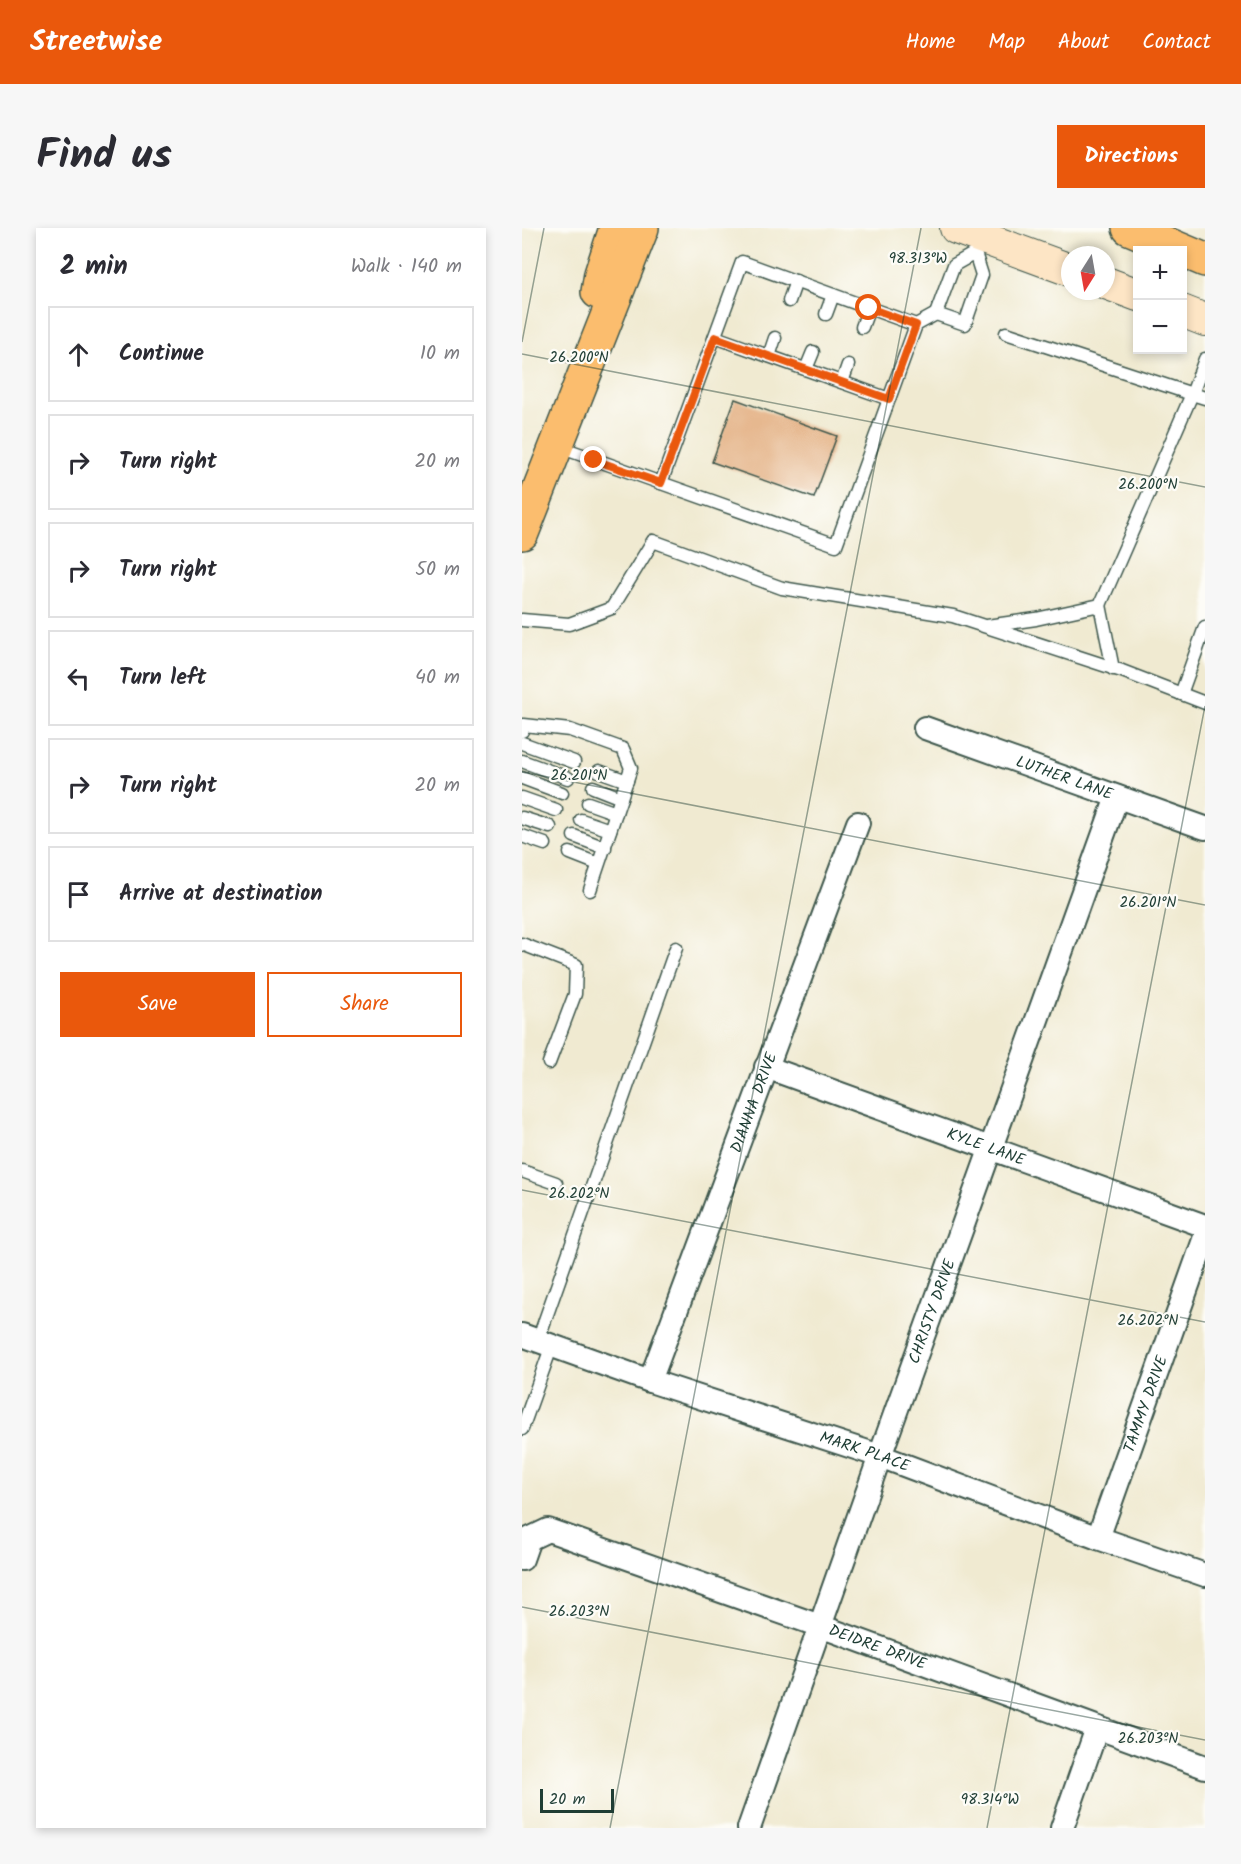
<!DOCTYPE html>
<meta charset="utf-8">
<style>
body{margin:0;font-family:Kalam,sans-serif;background:#f7f7f7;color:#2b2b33}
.controls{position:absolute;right:18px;top:18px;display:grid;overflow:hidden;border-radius:0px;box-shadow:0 3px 9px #0003}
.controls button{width:54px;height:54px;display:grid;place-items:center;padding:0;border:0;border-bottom:2px solid #e1e1e2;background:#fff;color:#2b2b33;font:30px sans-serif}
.compass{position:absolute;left:539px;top:18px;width:54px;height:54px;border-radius:50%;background:#fff;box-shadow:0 3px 9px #0003;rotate:191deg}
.scale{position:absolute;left:18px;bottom:15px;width:74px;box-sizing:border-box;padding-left:6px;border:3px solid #1f3d34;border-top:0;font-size:16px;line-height:21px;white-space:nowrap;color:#1f3d34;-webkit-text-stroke:4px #fdfcf7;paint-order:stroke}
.stop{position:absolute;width:18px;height:18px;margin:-14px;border:4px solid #ea580c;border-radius:50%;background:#fff}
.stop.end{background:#ea580c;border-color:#fff;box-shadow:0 2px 6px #0008}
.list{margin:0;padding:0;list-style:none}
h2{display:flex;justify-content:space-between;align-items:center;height:78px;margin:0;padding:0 24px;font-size:26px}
h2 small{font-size:20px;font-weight:400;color:#7c7c81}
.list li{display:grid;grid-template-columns:39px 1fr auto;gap:18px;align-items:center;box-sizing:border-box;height:96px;margin:0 12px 12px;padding:0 12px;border:2px solid #e1e1e2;border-radius:0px}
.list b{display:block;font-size:22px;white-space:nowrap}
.list em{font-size:20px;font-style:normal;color:#7c7c81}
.actions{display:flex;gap:12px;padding:18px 24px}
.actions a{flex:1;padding:14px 0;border:2px solid #ea580c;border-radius:0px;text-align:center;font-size:21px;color:#ea580c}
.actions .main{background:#ea580c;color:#fff}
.icon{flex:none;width:33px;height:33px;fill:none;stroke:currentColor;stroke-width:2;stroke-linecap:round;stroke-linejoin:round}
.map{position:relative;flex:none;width:683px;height:1600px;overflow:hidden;border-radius:0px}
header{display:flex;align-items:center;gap:36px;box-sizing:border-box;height:84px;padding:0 30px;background:#ea580c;color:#fff}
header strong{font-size:28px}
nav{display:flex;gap:33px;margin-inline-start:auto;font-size:21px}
.intro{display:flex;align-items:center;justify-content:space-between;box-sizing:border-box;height:144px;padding:0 36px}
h1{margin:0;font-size:42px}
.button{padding:15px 27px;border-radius:0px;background:#ea580c;color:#fff;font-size:21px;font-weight:700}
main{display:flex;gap:36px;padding:0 36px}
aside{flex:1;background:#fff;border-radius:0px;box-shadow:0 3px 9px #0003}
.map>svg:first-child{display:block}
.building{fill:#e6b88f}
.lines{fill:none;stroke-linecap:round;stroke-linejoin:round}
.lane-casing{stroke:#3e574c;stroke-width:15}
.street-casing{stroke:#3e574c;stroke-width:26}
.secondary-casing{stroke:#3e574c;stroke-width:34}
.highway-casing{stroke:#3e574c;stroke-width:36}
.lane{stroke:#fff;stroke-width:12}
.street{stroke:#fff;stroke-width:22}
.secondary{stroke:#fde5c5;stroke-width:32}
.highway{stroke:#fbbd6e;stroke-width:33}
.route{stroke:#ea580c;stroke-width:8}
.ticks{fill:none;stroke:#1f3d34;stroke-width:1.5;stroke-opacity:0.45}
.labels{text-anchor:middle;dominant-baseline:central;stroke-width:4.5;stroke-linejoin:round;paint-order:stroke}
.street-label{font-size:16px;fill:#1f3d34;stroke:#fdfcf7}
.ticks-label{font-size:15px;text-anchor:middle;fill:#1f3d34;stroke:#fdfcf7;stroke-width:4.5;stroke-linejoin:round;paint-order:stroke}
</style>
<header>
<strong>Streetwise</strong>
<nav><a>Home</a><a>Map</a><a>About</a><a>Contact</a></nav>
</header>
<div class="intro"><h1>Find us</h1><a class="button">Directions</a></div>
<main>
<aside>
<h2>2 min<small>Walk · 140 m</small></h2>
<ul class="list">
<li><svg class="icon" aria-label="ahead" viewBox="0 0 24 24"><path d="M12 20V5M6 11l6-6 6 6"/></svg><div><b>Continue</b></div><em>10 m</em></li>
<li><svg class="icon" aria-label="right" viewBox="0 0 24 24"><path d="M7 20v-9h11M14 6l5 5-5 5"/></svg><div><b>Turn right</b></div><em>20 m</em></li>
<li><svg class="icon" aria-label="right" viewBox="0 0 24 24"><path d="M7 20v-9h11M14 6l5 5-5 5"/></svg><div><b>Turn right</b></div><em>50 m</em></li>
<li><svg class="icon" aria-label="left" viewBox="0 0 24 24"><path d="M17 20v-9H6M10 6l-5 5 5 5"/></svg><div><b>Turn left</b></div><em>40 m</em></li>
<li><svg class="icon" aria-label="right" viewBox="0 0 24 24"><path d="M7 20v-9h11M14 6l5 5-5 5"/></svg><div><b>Turn right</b></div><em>20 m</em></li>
<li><svg class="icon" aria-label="arrive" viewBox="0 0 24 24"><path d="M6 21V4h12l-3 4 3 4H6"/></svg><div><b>Arrive at destination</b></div></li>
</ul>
<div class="actions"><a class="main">Save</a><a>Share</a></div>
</aside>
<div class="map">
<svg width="683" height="1600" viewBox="0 0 683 1600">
<rect width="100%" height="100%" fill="#fdfcf7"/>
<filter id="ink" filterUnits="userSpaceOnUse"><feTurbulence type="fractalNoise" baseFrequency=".0167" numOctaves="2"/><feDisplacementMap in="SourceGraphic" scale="12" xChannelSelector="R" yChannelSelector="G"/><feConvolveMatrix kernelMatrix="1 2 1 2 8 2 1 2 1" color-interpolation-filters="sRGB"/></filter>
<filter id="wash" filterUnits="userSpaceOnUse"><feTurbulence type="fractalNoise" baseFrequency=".008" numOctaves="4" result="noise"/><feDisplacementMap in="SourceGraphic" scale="24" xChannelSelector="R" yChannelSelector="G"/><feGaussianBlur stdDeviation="1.35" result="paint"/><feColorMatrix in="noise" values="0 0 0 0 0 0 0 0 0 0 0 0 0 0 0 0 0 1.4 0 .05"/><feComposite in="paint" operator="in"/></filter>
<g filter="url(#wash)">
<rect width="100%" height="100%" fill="#f0ead1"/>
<g id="blocks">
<!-- building -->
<path class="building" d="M213 171 315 208 292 270 190 234Z"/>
</g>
</g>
<g filter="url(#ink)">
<use href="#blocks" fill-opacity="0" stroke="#3e574c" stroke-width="1.5"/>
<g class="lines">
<defs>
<g id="lane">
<path d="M453 25 432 37 414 86 443 96 460 47 453 25 458 11"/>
<path d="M267 73 274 53"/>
<path d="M304 86 311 67"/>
<path d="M394 97 220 34 139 255 314 317 394 97 414 86"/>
<path d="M340 99 347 80"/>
<path d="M193 109 367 171"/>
<path d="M247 128 253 110"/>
<path d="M683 131 670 166 683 170"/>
<path d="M284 141 291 124"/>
<path d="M320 154 326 137"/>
<path d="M35 218 139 255"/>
<path d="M578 377 591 441"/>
<path d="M0 392 47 396 90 380 131 313 260 360 431 388 600 443 683 475"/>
<path d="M465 398 514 391 578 377 670 166 484 105"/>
<path d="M659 466 683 399"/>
<path d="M0 503 2 497 48 502 101 521 109 540 68 662"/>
<path d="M0 515 52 534"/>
<path d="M0 533 46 550"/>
<path d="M77 543 105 553"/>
<path d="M0 550 40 565"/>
<path d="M71 559 99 570"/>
<path d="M0 570 34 582"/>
<path d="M66 575 94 585"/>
<path d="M0 590 28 599"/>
<path d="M59 592 88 602"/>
<path d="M0 608 23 616"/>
<path d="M52 608 83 620"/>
<path d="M48 625 76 636"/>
<path d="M0 716 54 737 53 766 27 835"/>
<path d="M0 943 34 955"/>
<path d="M16 1112 154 720"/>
<path d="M0 1201 30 1117"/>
</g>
<g id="street">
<path id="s1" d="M403 500 683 600"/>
<path id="s2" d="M244 839 683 998"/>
<path id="s3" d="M0 1107 128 1153 358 1228 576 1310 683 1347"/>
<path id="s4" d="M128 1153 336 595"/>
<path id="s5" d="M576 1310 683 1009"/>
<path id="s6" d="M0 1331 7 1311 26 1302 298 1398 683 1539"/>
<path id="s7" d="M227 1600 358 1228 595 569"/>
<path d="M540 1600 575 1500"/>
</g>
<g id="secondary">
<path d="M434 0 548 42"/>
<path d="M584 55 616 67"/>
<path d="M660 83 683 92"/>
</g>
<g id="highway">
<path d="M607 0 683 32"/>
<path d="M76 64 79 46 94 0"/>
<path d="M0 305 120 0"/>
</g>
</defs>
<!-- lane casing -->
<use href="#lane" class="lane-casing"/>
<!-- street casing -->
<use href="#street" class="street-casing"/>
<!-- secondary casing -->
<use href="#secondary" class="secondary-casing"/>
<!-- highway casing -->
<use href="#highway" class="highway-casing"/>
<!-- lane -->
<use href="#lane" class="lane"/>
<!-- street -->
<use href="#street" class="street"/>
<!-- secondary -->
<use href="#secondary" class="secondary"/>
<!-- highway -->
<use href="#highway" class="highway"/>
</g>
</g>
<g class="lines" filter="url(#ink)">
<!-- route -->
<path class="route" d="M72 232 139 255 193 109 367 171 394 97 347 80"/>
</g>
<!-- ticks -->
<path class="ticks" d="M0 114 22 0M0 126 683 259M0 544 683 677M0 962 683 1094M0 1379 683 1512M88 1600 399 0M465 1600 683 478"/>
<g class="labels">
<!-- street labels -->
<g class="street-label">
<text stroke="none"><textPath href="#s1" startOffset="148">LUTHER LANE</textPath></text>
<text stroke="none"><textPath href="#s4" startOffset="297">DIANNA DRIVE</textPath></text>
<text stroke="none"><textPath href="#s2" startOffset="234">KYLE LANE</textPath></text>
<text stroke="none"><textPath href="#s7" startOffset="548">CHRISTY DRIVE</textPath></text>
<text stroke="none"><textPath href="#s5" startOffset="142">TAMMY DRIVE</textPath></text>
<text stroke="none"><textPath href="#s3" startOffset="362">MARK PLACE</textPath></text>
<text stroke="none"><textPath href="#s6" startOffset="392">DEIDRE DRIVE</textPath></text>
</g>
</g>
<g class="ticks-label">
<text x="396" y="35">98.313°W</text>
<text x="57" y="134">26.200°N</text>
<text x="626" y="261">26.200°N</text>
<text x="57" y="552">26.201°N</text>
<text x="626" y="679">26.201°N</text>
<text x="57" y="970">26.202°N</text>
<text x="626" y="1097">26.202°N</text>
<text x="57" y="1388">26.203°N</text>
<text x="626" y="1515">26.203°N</text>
<text x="468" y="1576">98.314°W</text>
</g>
</svg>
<div class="controls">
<button>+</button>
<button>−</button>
</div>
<svg class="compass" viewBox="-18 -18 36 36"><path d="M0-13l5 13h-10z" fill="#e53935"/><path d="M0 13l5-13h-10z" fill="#7c7c81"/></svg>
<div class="scale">20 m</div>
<div class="stop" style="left:347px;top:80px"></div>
<div class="stop end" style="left:72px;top:232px"></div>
</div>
</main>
